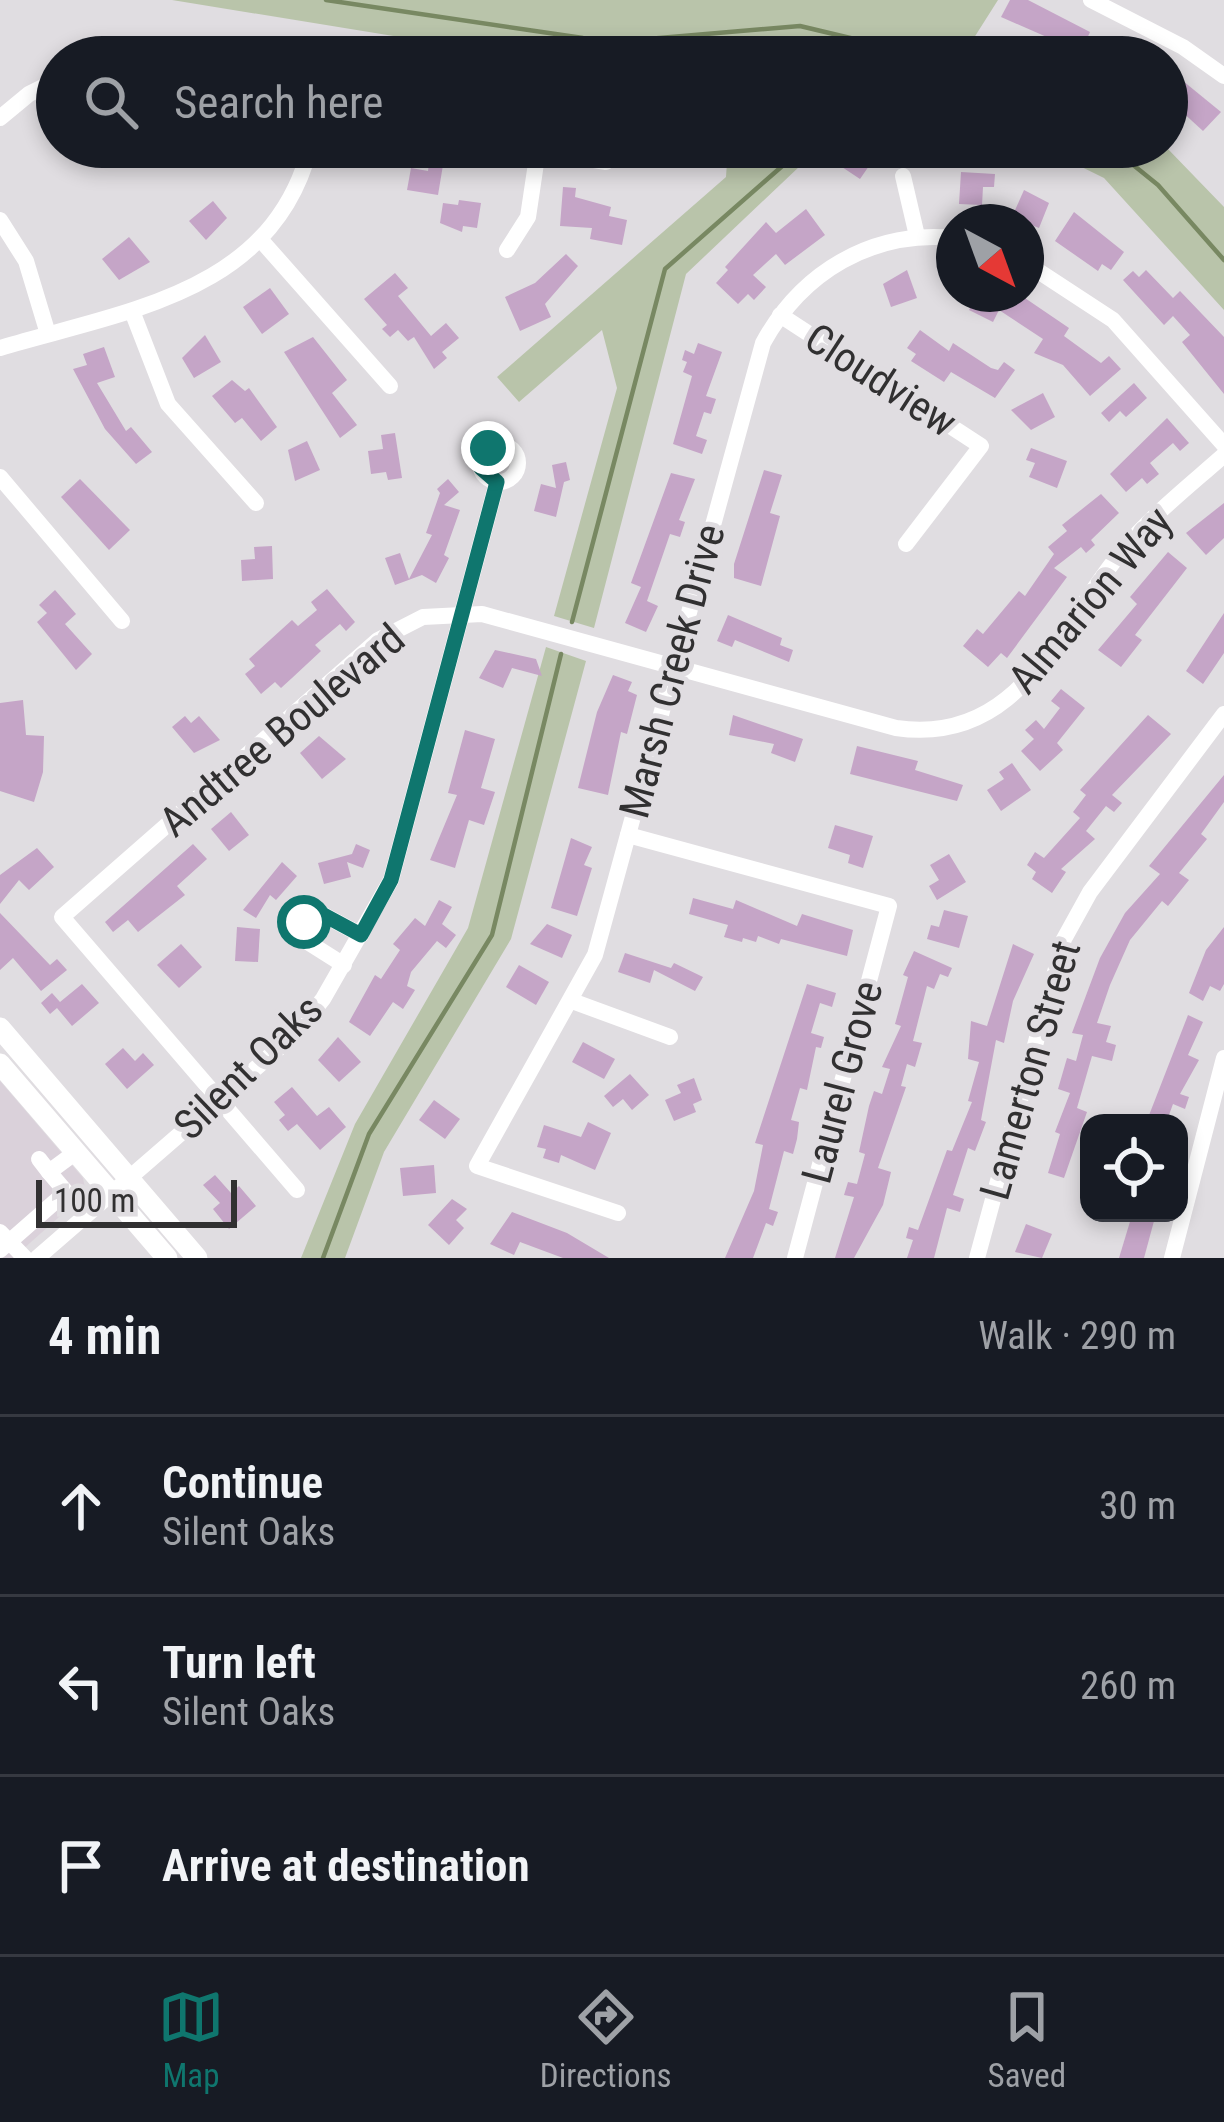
<!DOCTYPE html>
<meta charset="utf-8">
<style>
body{margin:0;font-family:"Roboto Condensed",sans-serif;background:#242831;color:#f1f3f6}
.controls{position:absolute;right:36px;bottom:36px;display:grid;overflow:hidden;border-radius:24px;box-shadow:0 6px 18px #0003}
.controls button{width:108px;height:108px;display:grid;place-items:center;padding:0;border:0;border-bottom:3px solid #363941;background:#171b24;color:#f1f3f6;font:60px sans-serif}
.compass{position:absolute;left:936px;top:204px;width:108px;height:108px;border-radius:50%;background:#171b24;box-shadow:0 6px 18px #0003;rotate:139deg}
.scale{position:absolute;left:36px;bottom:30px;width:201px;box-sizing:border-box;padding-left:12px;border:6px solid #313031;border-top:0;font-size:33px;line-height:42px;white-space:nowrap;color:#313031;-webkit-text-stroke:9px #e0dde1;paint-order:stroke}
.stop{position:absolute;width:36px;height:36px;margin:-27px;border:9px solid #0f766e;border-radius:50%;background:#fff}
.stop.end{background:#0f766e;border-color:#fff;box-shadow:0 3px 12px #0008}
.list{margin:0;padding:0;list-style:none}
h2{display:flex;justify-content:space-between;align-items:center;height:156px;margin:0;padding:0 48px;font-size:51px}
h2 small{font-size:39px;font-weight:400;color:#9ea1a6}
.list li{display:grid;grid-template-columns:78px 1fr auto;gap:36px;align-items:center;box-sizing:border-box;height:180px;padding:0 48px;border-top:3px solid #363941}
.list b{display:block;font-size:45px;white-space:nowrap}
.list p{margin:0;font-size:39px;white-space:nowrap;color:#9ea1a6}
.list em{font-size:39px;font-style:normal;color:#9ea1a6}
.icon{flex:none;width:66px;height:66px;fill:none;stroke:currentColor;stroke-width:2;stroke-linecap:round;stroke-linejoin:round}
.map{position:relative;flex:none;width:1224px;height:1258px;overflow:hidden}
.search{position:absolute;background:#171b24;box-shadow:0 6px 18px #0003;left:36px;right:36px;top:36px;height:132px;display:flex;align-items:center;gap:30px;box-sizing:border-box;padding:0 42px;border-radius:66px;color:#9ea1a6;font-size:45px}
.sheet{height:696px;background:#171b24}
nav{display:flex;justify-content:space-around;align-items:center;box-sizing:border-box;height:168px;border-top:3px solid #363941;background:#171b24;font-size:33px;color:#9ea1a6}
nav a{display:grid;justify-items:center;gap:6px}
nav .on{color:#0f766e}
.map>svg:first-child{display:block}
.built{fill:#dad1da}
.green{fill:#b9c4aa}
.lines{fill:none;stroke-linecap:round;stroke-linejoin:round}
.stream{stroke:#788862;stroke-width:4.5}
.building{fill:#c5a5c7}
.minor{stroke:#fff;stroke-width:16}
.major{stroke:#fff;stroke-width:21}
.route{stroke:#0f766e;stroke-width:15}
.labels{text-anchor:middle;dominant-baseline:central;stroke-width:10;stroke-linejoin:round;paint-order:stroke}
.street-label{font-size:42px;fill:#313031;stroke:#e0dde1}
</style>
<div class="map">
<svg width="1224" height="1258" viewBox="0 0 1224 1258">
<rect width="100%" height="100%" fill="#e0dde1"/>
<!-- built -->
<path class="built" d="M0 1081 83 1178 86 1193 13 1258H0Z"/>
<!-- green -->
<g class="green">
<path d="M172 0H998L972 41 1004 57H522Z"/>
<path d="M728 147H820L686 274 594 628 554 616 617 388 602 330 519 402 497 377 726 177Z"/>
<path d="M1041 147H1166L1224 207V310L1104 178Z"/>
<path d="M546 647 586 661 511 939 384 1152 345 1258H301L355 1124 468 928Z"/>
</g>
<g class="lines">
<!-- stream -->
<g class="stream">
<path d="M326 0 583 38 636 40 800 26 930 57"/>
<path d="M1111 147 1158 185 1224 260"/>
<path d="M572 622 665 269 804 147"/>
<path d="M323 1258 369 1134 492 935 561 654"/>
</g>
</g>
<!-- building -->
<g class="building">
<path d="M1010 0H1028L1090 32 1081 52 1001 17Z"/>
<path d="M1172 72 1221 112 1203 131 1167 98Z"/>
<path d="M837 147H882L860 179 830 159Z"/>
<path d="M429 163 443 165 438 195 407 190 411 168 428 171Z"/>
<path d="M961 172 995 174 994 187H983L982 205 959 204Z"/>
<path d="M563 187 576 188 575 197 611 207 609 216 627 220 622 245 590 239 592 228 560 226Z"/>
<path d="M1024 190 1049 203 1039 228 1012 217Z"/>
<path d="M459 200 481 203 477 228 463 226 462 232 440 223 443 203 458 205Z"/>
<path d="M213 201 227 218 206 240 189 221Z"/>
<path d="M806 209 825 235 785 265 776 254 753 275 766 287 754 300 748 294 738 304 716 283 728 270 725 267 766 222 776 233Z"/>
<path d="M1074 212 1124 252 1111 270 1102 264 1098 271 1055 241Z"/>
<path d="M129 237 150 262 119 280 102 259Z"/>
<path d="M566 254 578 266 545 304 551 317 520 331 505 297 535 283Z"/>
<path d="M907 270 917 298 891 307 883 284Z"/>
<path d="M1146 270 1173 298 1180 291 1224 337V394L1182 342 1190 335 1173 316 1164 325 1123 280 1133 271 1139 277Z"/>
<path d="M395 273 408 288 398 296 431 336 446 323 459 338 442 352 447 358 434 369 414 337 408 341 398 330 390 337 382 329 387 325 364 299Z"/>
<path d="M270 288 289 314 262 334 243 307Z"/>
<path d="M977 294 1016 299 1019 294 1069 328 1064 336 1101 363 1109 356 1121 369 1090 396 1063 365 1034 353 1043 339 999 310 993 322 969 310Z"/>
<path d="M920 330 949 351 953 343 991 368 998 370 1004 362 1015 370 995 398 951 372 944 382 911 361 916 354 907 348Z"/>
<path d="M205 335 221 362 194 378 182 358Z"/>
<path d="M313 337 347 380 332 393 357 425 340 438 284 352Z"/>
<path d="M698 343 722 352 706 396 716 399 711 414 704 412 696 436 707 440 702 454 673 444 692 376 683 372 687 362 682 360 685 350 694 354Z"/>
<path d="M104 347 115 377 97 383 126 431 131 427 152 452 136 464 105 429 73 369 87 365 83 354Z"/>
<path d="M232 380 245 391 249 388 277 427 261 441 242 418 235 423 212 396Z"/>
<path d="M1134 383 1147 398 1126 417 1120 411 1109 422 1101 413Z"/>
<path d="M1043 393 1055 417 1031 430 1011 410Z"/>
<path d="M1167 418 1189 443 1180 451 1173 443 1150 463 1159 474 1147 484 1142 478 1126 492 1110 474Z"/>
<path d="M395 433 402 478 388 480 386 472 371 474 368 451 383 449 381 435Z"/>
<path d="M307 441 320 470 295 481 288 450Z"/>
<path d="M1031 448 1067 461 1057 488 1029 477 1035 463 1026 460Z"/>
<path d="M566 462 570 480 564 482 556 517 534 511 541 484 556 488 552 465Z"/>
<path d="M764 470 782 475 770 513 780 516 761 586 734 578V564Z"/>
<path d="M671 473 695 479 679 520 685 522 680 537 670 534 647 601 658 606 646 632 625 623 641 587 631 583Z"/>
<path d="M80 479 130 530 109 550 61 497Z"/>
<path d="M448 479 459 492 444 505 460 510 444 555 449 558 436 583 422 575 395 585 385 558 400 553 409 579 432 535 426 533 440 493 437 489Z"/>
<path d="M1101 494 1119 513 1091 540 1095 545 1086 553 1081 547 1054 568 1067 577 1007 658 1001 653 988 667 963 646 977 629 983 634 1019 591 1025 596 1054 554 1048 547 1067 531 1062 525Z"/>
<path d="M1224 503V538L1206 555 1186 533Z"/>
<path d="M272 546 273 579 242 581 241 560 255 559 254 547Z"/>
<path d="M1168 552 1187 568 1135 635 1142 640 1121 667 1098 650 1137 604 1130 597Z"/>
<path d="M327 589 355 622 346 631 340 624 315 645 321 651 292 678 281 688 275 682 261 694 245 674 255 666 249 659 292 620 298 626 317 610 311 602Z"/>
<path d="M55 590 76 614 65 624 92 654 76 670 37 622 47 613 39 605Z"/>
<path d="M1224 613V653L1203 684 1186 671Z"/>
<path d="M728 615 782 638 780 645 793 650 789 662 735 640 732 647 717 641Z"/>
<path d="M495 650 536 659 542 676 512 668 503 688 479 678Z"/>
<path d="M613 675 632 682 628 691 637 695 627 734 621 732 608 795 578 788 597 712Z"/>
<path d="M1061 689 1085 708 1057 743 1063 750 1040 771 1021 751 1034 739 1025 730 1036 720 1044 729 1060 708 1051 701Z"/>
<path d="M23 700 26 735 44 736 43 772 34 802 0 791V703Z"/>
<path d="M733 715 803 739 795 762 771 753 774 744 729 735Z"/>
<path d="M1148 715 1171 734 1112 795 1122 803 1114 812 1106 806 1086 831 1095 839 1061 869 1066 872 1052 893 1032 879 1036 872 1027 865 1035 852 1044 858 1080 818 1073 812 1086 795 1080 790Z"/>
<path d="M185 716 191 723 199 716 220 740 194 753 172 727Z"/>
<path d="M465 730 495 739 481 788 495 792 484 825 469 820 455 868 430 860 457 795 448 793Z"/>
<path d="M319 736 346 759 322 779 300 753Z"/>
<path d="M857 746 918 761 915 770 963 785 957 801 850 774Z"/>
<path d="M1012 763 1031 790 1001 811 987 790 1004 779 999 772Z"/>
<path d="M1224 775V802L1201 834 1207 839 1179 873 1189 880 1168 906 1162 901 1130 940 1110 985 1097 1023 1111 1026 1106 1042 1116 1045 1112 1061 1092 1056 1077 1108 1087 1112 1064 1178 1048 1173 1060 1134 1055 1132 1070 1093 1058 1089 1067 1058 1076 1061 1083 1035 1072 1033 1100 958 1125 913 1160 874 1149 866Z"/>
<path d="M231 812 249 835 229 851 211 829Z"/>
<path d="M835 825 873 836 863 868 848 863 850 855 828 848Z"/>
<path d="M571 838 592 847 584 865 592 868 577 916 551 908Z"/>
<path d="M193 844 207 859 177 886 185 895 138 932 128 920 113 932 105 922Z"/>
<path d="M356 844 370 850 363 868 347 862 351 877 324 884 318 863 352 854Z"/>
<path d="M37 848 54 867 29 890 19 880 0 904V875Z"/>
<path d="M949 854 966 882 937 900 929 886 939 880 930 865Z"/>
<path d="M282 862 297 876 276 900 270 895 256 918 243 910Z"/>
<path d="M693 898 733 909 736 900 797 926 802 914 853 930 847 956 781 939 779 944 758 936 756 942 743 938 742 942 724 937 728 925 689 914Z"/>
<path d="M439 900 452 907 442 924 456 935 446 948 437 941 411 972 407 986 415 990 403 1009 393 1002 370 1036 349 1022 375 975 381 979 400 950 393 944 415 918 425 926Z"/>
<path d="M944 910 968 916 959 948 927 939 931 925 939 927Z"/>
<path d="M0 913 50 965 57 959 67 970 41 991 13 958 0 970Z"/>
<path d="M547 924 572 935 562 958 530 944Z"/>
<path d="M237 927 260 929 258 962 235 961Z"/>
<path d="M1224 927V984L1220 991 1210 986 1203 1001 1189 993 1206 950Z"/>
<path d="M181 944 202 967 179 988 157 965Z"/>
<path d="M1013 944 1034 954 1013 1001 1004 1043 996 1040 981 1120 986 1122 975 1151 968 1148 953 1195 964 1199 960 1212 947 1208 934 1258H907L913 1240 906 1238 909 1227 918 1230 947 1150 952 1151 972 1102 968 1101 979 1062 968 1059 971 1021 987 1026Z"/>
<path d="M914 951 952 968 948 977 940 974 934 989 927 986 913 1041 922 1043 915 1067 907 1064 901 1086 906 1087 878 1168 891 1172 883 1205 854 1258H835L854 1197 844 1195 848 1182 857 1184 865 1154 859 1152 869 1106 874 1091 882 1094 890 1069 882 1067 901 1026 895 1024 908 977 903 975Z"/>
<path d="M625 953 671 968 674 963 703 977 695 991 654 970 650 983 618 972Z"/>
<path d="M519 965 549 982 536 1005 506 987Z"/>
<path d="M82 984 99 1003 72 1026 57 1008 50 1014 41 1003 52 993 60 1002Z"/>
<path d="M807 984 836 993 832 1007 820 1003 811 1033 824 1037 821 1048 816 1047 807 1090 800 1088 791 1120 799 1122 797 1139 793 1154 784 1151 769 1209 778 1212 773 1226 766 1223 753 1258H725L754 1191 763 1145 755 1143Z"/>
<path d="M1188 1015 1203 1022 1188 1055 1199 1060 1180 1094 1189 1097 1185 1109 1173 1104 1166 1123H1146Z"/>
<path d="M338 1037 361 1062 339 1082 318 1060Z"/>
<path d="M583 1042 615 1059 604 1079 572 1062Z"/>
<path d="M123 1048 135 1061 143 1053 154 1065 127 1089 105 1064Z"/>
<path d="M630 1074 649 1095 632 1110 623 1099 613 1107 604 1096Z"/>
<path d="M694 1078 702 1100 693 1104 696 1112 674 1121 665 1100 681 1093 677 1085Z"/>
<path d="M292 1087 317 1116 329 1107 346 1127 320 1150 297 1124 288 1131 279 1120 285 1115 274 1102Z"/>
<path d="M434 1100 460 1119 445 1139 419 1120Z"/>
<path d="M588 1122 611 1133 595 1170 561 1155 559 1163 543 1158 546 1149 537 1147 544 1125 581 1137Z"/>
<path d="M434 1165 436 1193 403 1196 400 1168Z"/>
<path d="M215 1175 231 1193 239 1186 256 1206 229 1229 213 1209 220 1203 203 1185Z"/>
<path d="M452 1199 467 1209 456 1220 464 1228 449 1245 428 1225Z"/>
<path d="M512 1212 567 1233 609 1258H563L520 1242 514 1255 490 1244Z"/>
<path d="M1132 1215 1154 1221 1144 1258H1119Z"/>
<path d="M1026 1224 1052 1234 1042 1258 1015 1252Z"/>
</g>
<g class="lines">
<!-- minor -->
<g class="minor">
<path d="M1091 0 1183 47 1224 76"/>
<path d="M0 118 29 94 57 80"/>
<path d="M518 147 606 162"/>
<path d="M903 176 917 236"/>
<path d="M0 220 26 261 48 334"/>
<path d="M260 239 390 386"/>
<path d="M507 250 528 217 538 150"/>
<path d="M1026 263 1113 320 1224 445"/>
<path d="M132 311 168 404 256 503"/>
<path d="M780 315 981 446 906 544"/>
<path d="M0 348C123 311 273 294 310 147"/>
<circle cx="499" cy="463" r="19"/>
<path d="M0 477 122 621"/>
<path d="M628 835 889 906 795 1258"/>
<path d="M344 965 306 941 305 922 322 914 361 935"/>
<path d="M572 1001 670 1037"/>
<path d="M39 1159 49 1172 76 1152"/>
<path d="M297 1190 62 917 378 640 423 617 482 614 896 728C1019 746 1057 630 1122 551 1152 515 1189 486 1224 455"/>
<path d="M618 1213 477 1166 595 955 763 343C802 272 872 230 954 238"/>
<path d="M0 1232 25 1258"/>
<path d="M0 1250 66 1192 49 1172"/>
<path d="M37 1258 294 1035 323 999 391 880 497 482"/>
<path d="M977 1258 1064 939 1090 892 1224 714"/>
<path d="M1172 1258 1224 1058"/>
</g>
<!-- major -->
<g class="major">
<path d="M0 1028 197 1258"/>
<path d="M0 1064 167 1258"/>
</g>
</g>
<g class="lines">
<!-- route -->
<path class="route" d="M304 922 322 914 361 935 391 880 497 482 481 468 488 448"/>
</g>
<g class="labels">
<!-- street labels -->
<g class="street-label">
<text transform="translate(881 380) rotate(33)">Cloudview</text>
<text transform="translate(1090 600) rotate(-50)">Almarion Way</text>
<text transform="translate(672 671) rotate(-75)">Marsh Creek Drive</text>
<text transform="translate(282 730) rotate(-40)">Andtree Boulevard</text>
<text transform="translate(248 1067) rotate(-44)">Silent Oaks</text>
<text transform="translate(1030 1070) rotate(-74)">Lamerton Street</text>
<text transform="translate(842 1082) rotate(-75)">Laurel Grove</text>
</g>
</g>
</svg>
<div class="controls">
<button><svg class="icon" aria-label="locate" viewBox="0 0 24 24"><circle cx="12" cy="12" r="6"/><path d="M12 2v4M12 18v4M2 12h4M18 12h4"/></svg></button>
</div>
<svg class="compass" viewBox="-18 -18 36 36"><path d="M0-13l5 13h-10z" fill="#e53935"/><path d="M0 13l5-13h-10z" fill="#9ea1a6"/></svg>
<div class="scale">100 m</div>
<div class="stop" style="left:304px;top:922px"></div>
<div class="stop end" style="left:488px;top:448px"></div>
<div class="search"><svg class="icon" aria-label="search" viewBox="0 0 24 24"><circle cx="10" cy="10" r="6"/><path d="M15 15l6 6"/></svg>Search here</div>
</div>
<section class="sheet">
<h2>4 min<small>Walk · 290 m</small></h2>
<ul class="list">
<li><svg class="icon" aria-label="ahead" viewBox="0 0 24 24"><path d="M12 20V5M6 11l6-6 6 6"/></svg><div><b>Continue</b><p>Silent Oaks</p></div><em>30 m</em></li>
<li><svg class="icon" aria-label="left" viewBox="0 0 24 24"><path d="M17 20v-9H6M10 6l-5 5 5 5"/></svg><div><b>Turn left</b><p>Silent Oaks</p></div><em>260 m</em></li>
<li><svg class="icon" aria-label="arrive" viewBox="0 0 24 24"><path d="M6 21V4h12l-3 4 3 4H6"/></svg><div><b>Arrive at destination</b></div></li>
</ul>
</section>
<nav>
<a class="on"><svg class="icon" aria-label="map" viewBox="0 0 24 24"><path d="M3 6l6-2 6 2 6-2v14l-6 2-6-2-6 2zM9 4v14M15 6v14"/></svg>Map</a>
<a><svg class="icon" aria-label="directions" viewBox="0 0 24 24"><path d="M12 3l9 9-9 9-9-9zM9 14v-3h6M13 9l2 2-2 2"/></svg>Directions</a>
<a><svg class="icon" aria-label="saved" viewBox="0 0 24 24"><path d="M7 4h10v16l-5-4-5 4z"/></svg>Saved</a>
</nav>
